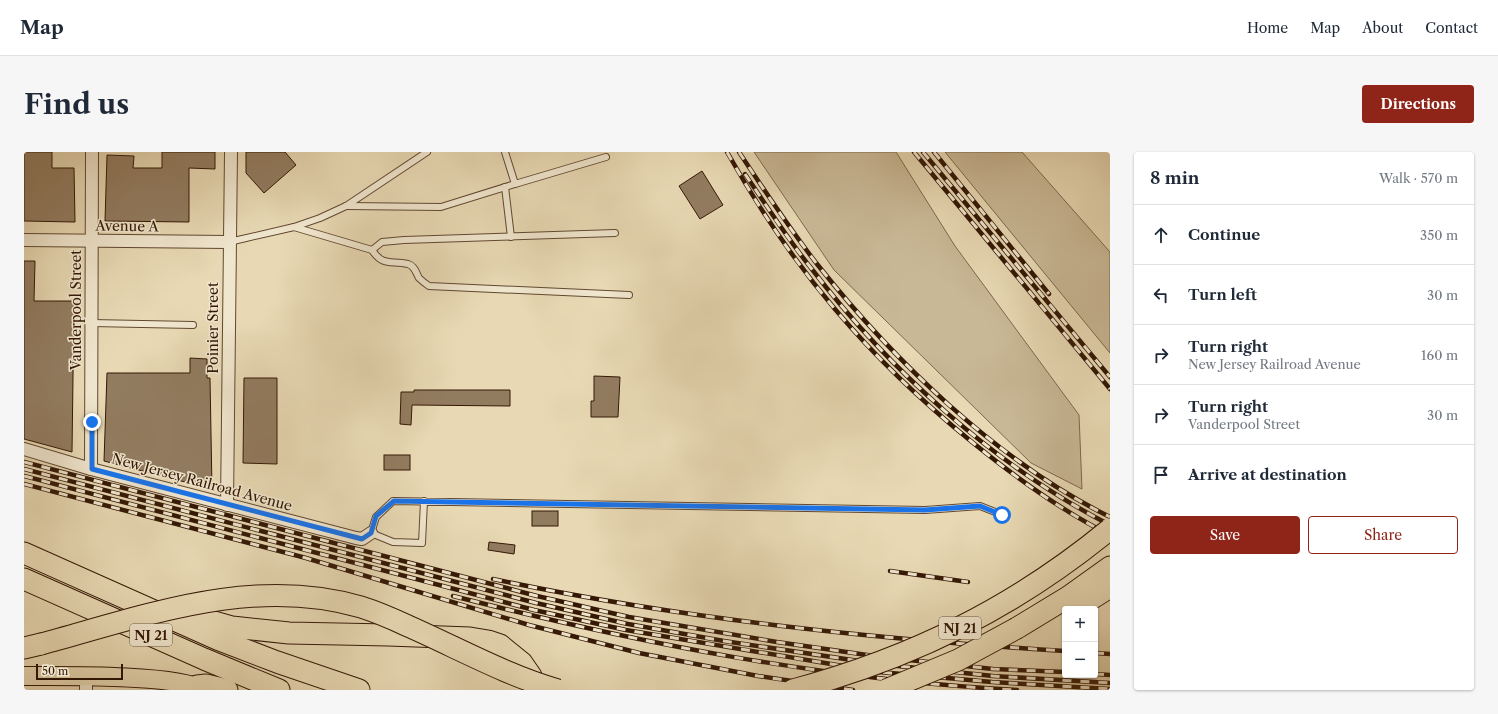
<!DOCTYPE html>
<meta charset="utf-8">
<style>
body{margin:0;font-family:"Libre Caslon Text",serif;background:#f6f6f7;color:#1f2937}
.controls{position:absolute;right:12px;bottom:12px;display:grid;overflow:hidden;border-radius:4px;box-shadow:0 1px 3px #0004}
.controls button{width:36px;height:36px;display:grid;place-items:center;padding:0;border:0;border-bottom:1px solid #e0e1e3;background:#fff;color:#1f2937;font:20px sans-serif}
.scale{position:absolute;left:12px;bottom:10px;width:87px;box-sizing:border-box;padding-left:4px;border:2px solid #341805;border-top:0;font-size:11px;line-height:14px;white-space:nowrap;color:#341805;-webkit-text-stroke:3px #f0e6ce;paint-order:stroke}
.stop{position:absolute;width:12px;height:12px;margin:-9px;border:3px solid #1a73e8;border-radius:50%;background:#fff}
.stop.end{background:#1a73e8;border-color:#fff;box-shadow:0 1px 4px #0008}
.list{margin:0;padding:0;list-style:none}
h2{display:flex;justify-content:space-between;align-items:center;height:52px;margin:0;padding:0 16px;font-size:17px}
h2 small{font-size:13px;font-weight:400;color:#747a83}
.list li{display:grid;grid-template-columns:26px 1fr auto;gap:12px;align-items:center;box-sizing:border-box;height:60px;padding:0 16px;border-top:1px solid #e0e1e3}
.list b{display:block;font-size:15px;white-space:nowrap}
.list p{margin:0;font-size:13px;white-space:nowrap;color:#747a83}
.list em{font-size:13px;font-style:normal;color:#747a83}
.actions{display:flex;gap:8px;padding:12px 16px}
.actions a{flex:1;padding:9px 0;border:1px solid #8f2418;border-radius:4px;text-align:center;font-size:14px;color:#8f2418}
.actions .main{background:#8f2418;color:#fff}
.icon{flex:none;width:22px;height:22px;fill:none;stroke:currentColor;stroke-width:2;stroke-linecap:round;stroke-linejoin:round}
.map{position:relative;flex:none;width:1086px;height:538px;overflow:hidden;border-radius:4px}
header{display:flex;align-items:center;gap:24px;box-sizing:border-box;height:56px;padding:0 20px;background:#fff;border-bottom:1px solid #e0e1e3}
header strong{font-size:19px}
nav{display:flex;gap:22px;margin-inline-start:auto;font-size:14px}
.intro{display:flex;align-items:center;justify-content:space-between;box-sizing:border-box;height:96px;padding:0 24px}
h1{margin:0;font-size:28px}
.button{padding:10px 18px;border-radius:4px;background:#8f2418;color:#fff;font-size:14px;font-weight:700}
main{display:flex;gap:24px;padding:0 24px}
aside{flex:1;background:#fff;border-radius:4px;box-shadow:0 1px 3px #0004}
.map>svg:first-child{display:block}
.green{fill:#c9b896;stroke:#7e684e}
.building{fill:#927c60;stroke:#341805}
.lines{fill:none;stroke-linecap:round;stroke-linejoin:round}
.lane-casing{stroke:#614831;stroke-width:8}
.street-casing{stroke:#614831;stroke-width:14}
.primary-casing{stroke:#341805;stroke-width:20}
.highway-casing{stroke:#341805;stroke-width:23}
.lane{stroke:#f0e6ce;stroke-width:6}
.street{stroke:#f0e6ce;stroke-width:12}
.primary{stroke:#e8d9b4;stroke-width:18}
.highway{stroke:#e8d9b4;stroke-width:21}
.rail-casing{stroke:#341805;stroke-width:4.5}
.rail{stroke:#f0e6ce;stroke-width:3;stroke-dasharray:9;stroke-linecap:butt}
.highway-bridge-casing{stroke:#341805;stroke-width:23;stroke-linecap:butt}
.highway-bridge{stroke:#e8d9b4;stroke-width:21}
.route{stroke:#1a73e8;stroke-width:5}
.labels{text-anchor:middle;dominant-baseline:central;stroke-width:3;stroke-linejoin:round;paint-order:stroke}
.shield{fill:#f0e6ce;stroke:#6c5641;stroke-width:1}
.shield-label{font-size:13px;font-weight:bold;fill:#341805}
.street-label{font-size:14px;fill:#341805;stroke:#f0e6ce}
</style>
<header>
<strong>Map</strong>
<nav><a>Home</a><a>Map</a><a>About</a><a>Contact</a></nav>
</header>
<div class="intro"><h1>Find us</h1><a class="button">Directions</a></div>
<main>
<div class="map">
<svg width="1086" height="538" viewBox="0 0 1086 538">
<rect width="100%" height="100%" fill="#e8d9b4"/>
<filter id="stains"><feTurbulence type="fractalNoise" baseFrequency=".005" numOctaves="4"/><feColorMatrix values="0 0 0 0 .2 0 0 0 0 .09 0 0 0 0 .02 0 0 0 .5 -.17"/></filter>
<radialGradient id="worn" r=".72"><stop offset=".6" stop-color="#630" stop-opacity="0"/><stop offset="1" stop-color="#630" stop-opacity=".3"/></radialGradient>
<!-- green -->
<g class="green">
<path d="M730 0H872L931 94 1055 263 1058 337 1007 311 810 118Z"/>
<path d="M921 0H998L1086 100V201Z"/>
</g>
<!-- building -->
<g class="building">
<path d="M0 0H28V16H50L51 70 0 69Z"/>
<path d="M138 0H191V17L165 16V70L81 69 83 3 110 4 109 16H138Z"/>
<path d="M222 0H261L272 13 240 41 222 21Z"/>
<path d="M678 19 699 53 676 67 655 34Z"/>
<path d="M0 109H11L10 149H50L48 300 0 287Z"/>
<path d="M166 206 183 207V226H186L188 337 80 309 83 221H166Z"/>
<path d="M570 224 596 225 594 265H567V249H570Z"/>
<path d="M220 226H253V312L219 311Z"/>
<path d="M390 238H486V254L388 253 387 273 376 272 377 240H390Z"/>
<rect x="360" y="303" width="26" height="15"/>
<rect x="508" y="359" width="26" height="15"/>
<path d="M465 390 491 393 490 402 464 398Z"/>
</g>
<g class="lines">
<defs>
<g id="lane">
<path d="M491 32 582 5"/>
<path d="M481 35 487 85"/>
<path d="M322 54 417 55 491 32 481 0"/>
<path d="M270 75 348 98 358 90 380 88 591 81"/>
<path d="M205 90 270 75 296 66 322 54 403 0"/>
<path d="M348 98C359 115 367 108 384 112 391 114 392 121 395 126 398 129 402 132 405 134L605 143"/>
<path d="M67 171 169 173"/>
<path d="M400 349 398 391 369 390 347 381 352 365 369 349 901 358 956 354 979 363"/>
</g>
<g id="street">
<path d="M0 88 205 90"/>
<path d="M0 297 67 317 332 386 338 387 347 381"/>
<path d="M67 317 68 0"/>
<path d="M203 353 207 0"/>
<path d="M62 524V538"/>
</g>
<path id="primary" d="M0 524C32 524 156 522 178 538"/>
<g id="highway">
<path d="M0 401 193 487 253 510 335 538"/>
<path d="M0 427 180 507 255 538"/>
<path d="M1051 457 1086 435"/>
<path d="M154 469H187L208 475 265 481 364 483 446 486 464 489 476 493 498 511 507 524 511 538"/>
<path d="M993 476 1044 445 1086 415"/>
<path d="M0 496 17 492"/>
<path d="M173 534 182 533 203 538"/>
</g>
</defs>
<!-- lane casing -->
<use href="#lane" class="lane-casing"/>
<!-- street casing -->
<use href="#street" class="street-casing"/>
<!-- primary casing -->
<use href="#primary" class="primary-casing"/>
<!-- highway casing -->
<use href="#highway" class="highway-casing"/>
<!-- lane -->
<use href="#lane" class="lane"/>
<!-- street -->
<use href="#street" class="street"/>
<!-- primary -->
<use href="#primary" class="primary"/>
<!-- highway -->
<use href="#highway" class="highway"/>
<defs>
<g id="rail">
<path d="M703 0C768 116 844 206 948 290 991 325 1036 358 1086 383"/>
<path d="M715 0C740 38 765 76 793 112 870 209 973 309 1086 365"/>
<path d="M890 0 1086 237"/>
<path d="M899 0 1086 225"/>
<path d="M910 0 1025 142"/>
<path d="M721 22C742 53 763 86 787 116 865 218 971 314 1086 373"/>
<path d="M0 310 513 444 605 465 753 490 857 505 969 517 1041 520"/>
<path d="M0 317 512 451 604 472 700 489 855 512 969 524 1086 531"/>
<path d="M0 324 510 458 602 478 855 520 968 530 1086 537"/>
<path d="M0 332 282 406 505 473 615 501 734 524 829 538"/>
<path d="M866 419 944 430"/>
<path d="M469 427C658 467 849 487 1041 499"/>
<path d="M429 444C614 491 802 528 993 538"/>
<path d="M1071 501 1086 502"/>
<path d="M1071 522 1086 523"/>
</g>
</defs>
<!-- rail casing -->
<use href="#rail" class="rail-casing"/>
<!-- rail -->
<use href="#rail" class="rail"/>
<defs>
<g id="highway-bridge">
<path d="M17 492C121 464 229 423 337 455 353 460 369 467 384 474 434 496 482 523 534 538"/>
<path d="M769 538C888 506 990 456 1086 377"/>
<path d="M862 538 934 508 993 476"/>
</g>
</defs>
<!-- highway-bridge casing -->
<use href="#highway-bridge" class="highway-bridge-casing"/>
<!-- highway-bridge -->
<use href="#highway-bridge" class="highway-bridge"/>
</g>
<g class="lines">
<!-- route -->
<path class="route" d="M68 270V317L338 387 347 381 352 364 370 349 901 358 956 354 978 363"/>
</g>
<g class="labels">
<!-- shield labels -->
<g class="shield">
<rect x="915" y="465" width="42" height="22" rx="3"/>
<rect x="106" y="472" width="42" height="22" rx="3"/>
</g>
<g class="shield-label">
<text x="936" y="476">NJ 21</text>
<text x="127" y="483">NJ 21</text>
</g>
<!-- street labels -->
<g class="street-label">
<text transform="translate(103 74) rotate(1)">Avenue A</text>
<text transform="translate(52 158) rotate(-90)">Vanderpool Street</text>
<text transform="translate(189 176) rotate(-90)">Poinier Street</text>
<text transform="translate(178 330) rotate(15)">New Jersey Railroad Avenue</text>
</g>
</g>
<rect width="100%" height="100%" filter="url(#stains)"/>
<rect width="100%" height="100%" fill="url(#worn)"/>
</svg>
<div class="controls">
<button>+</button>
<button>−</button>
</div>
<div class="scale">50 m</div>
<div class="stop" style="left:978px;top:363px"></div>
<div class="stop end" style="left:68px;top:270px"></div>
</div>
<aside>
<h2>8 min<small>Walk · 570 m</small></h2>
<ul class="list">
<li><svg class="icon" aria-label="ahead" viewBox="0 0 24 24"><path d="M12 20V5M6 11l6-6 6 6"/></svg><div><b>Continue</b></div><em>350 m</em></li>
<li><svg class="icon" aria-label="left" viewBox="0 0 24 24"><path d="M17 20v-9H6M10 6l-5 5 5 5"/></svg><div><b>Turn left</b></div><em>30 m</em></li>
<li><svg class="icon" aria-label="right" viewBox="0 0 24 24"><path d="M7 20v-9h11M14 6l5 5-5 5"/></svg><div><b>Turn right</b><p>New Jersey Railroad Avenue</p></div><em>160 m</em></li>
<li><svg class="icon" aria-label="right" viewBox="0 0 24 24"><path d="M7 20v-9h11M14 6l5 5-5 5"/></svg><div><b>Turn right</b><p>Vanderpool Street</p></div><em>30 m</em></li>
<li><svg class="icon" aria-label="arrive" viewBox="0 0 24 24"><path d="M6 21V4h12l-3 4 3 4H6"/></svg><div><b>Arrive at destination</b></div></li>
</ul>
<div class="actions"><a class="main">Save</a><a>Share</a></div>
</aside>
</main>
